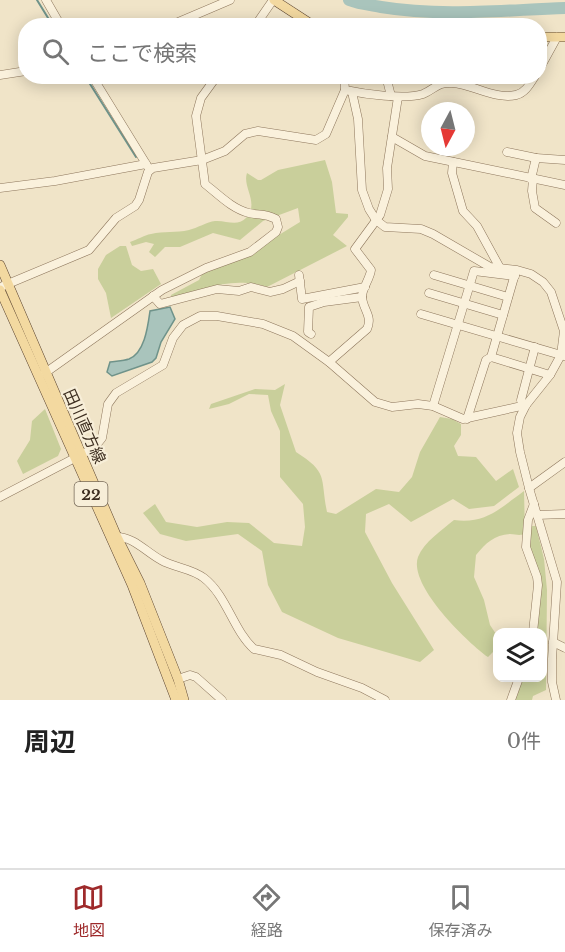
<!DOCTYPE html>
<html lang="ja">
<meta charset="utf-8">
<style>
body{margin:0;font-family:"Libre Baskerville","Noto Sans JP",serif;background:#f6f6f6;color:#222}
.controls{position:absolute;right:18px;bottom:18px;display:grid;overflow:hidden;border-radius:12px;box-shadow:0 3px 15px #0003}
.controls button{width:54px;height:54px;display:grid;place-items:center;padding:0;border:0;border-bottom:2px solid #e0e0e0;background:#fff;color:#222;font:30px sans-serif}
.compass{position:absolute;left:421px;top:102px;width:54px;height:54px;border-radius:50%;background:#fff;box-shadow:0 3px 15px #0003;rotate:187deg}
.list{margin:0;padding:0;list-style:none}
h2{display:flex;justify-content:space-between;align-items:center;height:78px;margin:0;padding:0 24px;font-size:26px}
h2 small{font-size:20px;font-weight:400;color:#767676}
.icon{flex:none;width:33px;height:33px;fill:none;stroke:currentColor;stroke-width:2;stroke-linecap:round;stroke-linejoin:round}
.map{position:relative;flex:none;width:565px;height:700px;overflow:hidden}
.search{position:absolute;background:#fff;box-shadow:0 3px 15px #0003;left:18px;right:18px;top:18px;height:66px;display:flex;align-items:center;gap:15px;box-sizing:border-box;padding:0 21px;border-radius:24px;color:#767676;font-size:22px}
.sheet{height:168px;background:#fff}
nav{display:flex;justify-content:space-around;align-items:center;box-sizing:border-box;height:84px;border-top:2px solid #e0e0e0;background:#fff;font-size:16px;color:#767676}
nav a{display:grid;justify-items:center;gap:3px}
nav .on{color:#9e2a2b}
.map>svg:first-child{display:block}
.green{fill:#c9cf9b}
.water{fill:#a9c4bc;stroke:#6f938a;stroke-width:1.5}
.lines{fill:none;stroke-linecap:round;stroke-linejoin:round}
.stream{stroke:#6f938a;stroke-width:2}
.river{stroke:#a9c4bc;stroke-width:12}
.minor-casing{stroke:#8d765c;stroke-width:9}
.major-casing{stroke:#5b4430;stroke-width:10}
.minor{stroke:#faf1dc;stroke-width:8}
.major{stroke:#f3d9a0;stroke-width:9}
.labels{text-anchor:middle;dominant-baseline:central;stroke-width:4.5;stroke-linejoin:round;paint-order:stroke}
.shield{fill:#f7eed8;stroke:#756857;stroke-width:1.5}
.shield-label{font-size:15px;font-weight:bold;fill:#3d2e20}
.street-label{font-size:16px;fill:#3d2e20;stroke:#f7eed8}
</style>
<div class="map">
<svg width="565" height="700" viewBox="0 0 565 700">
<rect width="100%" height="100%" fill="#f0e4c8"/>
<!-- green -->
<g class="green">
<path d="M325 160 332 182 336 213 348 214V217L333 235 347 246 267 287C233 276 204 288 172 299L171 295 199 280 203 272 240 259 300 222 298 208 263 221 240 240 213 233 180 247H165L155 257 149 252 154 244 146 242 132 246 130 242C137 240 144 235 151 234 164 231 176 233 189 230 197 228 207 222 215 221 226 220 237 227 246 218 260 203 242 187 247 173L258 180H261L278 170Z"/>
<path d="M120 246H126L132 265 141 271 153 269 161 284 111 318 106 293 98 279V269L106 255Z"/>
<path d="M285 384 280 405 296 452C329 473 320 477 327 512L336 514 376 489 399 492 412 477 420 452 440 417 452 419 461 424V435L454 446 458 456 476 457 496 481 513 469 519 487 494 506 469 509 453 499 411 522 389 504 366 514 365 532 392 583 434 650 420 662 338 638 282 612 268 585 262 551 238 534 186 541 160 534 143 513 155 504 166 522 197 527 227 522 249 523 274 543 302 546 305 527 303 504 280 477V431L271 411 268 395 249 394 229 404 209 409 211 404 255 389 275 390Z"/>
<path d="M45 409 61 449 58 456 23 474 17 461 30 440 32 421Z"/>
<path d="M524 491 525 534C518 536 516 534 510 534 494 535 486 543 476 555L474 577 484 600 490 625 496 634 493 641V652L488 657C467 642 408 585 418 557 424 542 442 530 454 520 486 524 499 509 524 491Z"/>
<path d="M530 526H536L544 559 547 590 546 690 533 696 532 700H515L522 678H542V632H536L540 584 528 548Z"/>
</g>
<!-- water -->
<path class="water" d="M170 307 175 319 161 342 156 358 152 362 112 376 107 372 110 362C116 361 123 361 129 359 145 353 148 325 150 311Z"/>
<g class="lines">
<!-- stream -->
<g class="stream">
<path d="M37 0 53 26"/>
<path d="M85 76 136 157"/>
</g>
<!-- river -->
<path class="river" d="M349 0C359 4 370 5 381 7 442 17 504 10 565 8"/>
<defs>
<g id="minor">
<path d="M46 0 61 26"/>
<path d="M169 26 230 0"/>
<path d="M255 26 273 0"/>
<path d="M540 68 557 37"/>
<path d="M0 75 26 71"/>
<path d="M92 76 148 167"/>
<path d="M344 76 345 90C364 94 405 100 423 94 435 89 437 82 452 83 473 84 495 100 516 95 525 93 530 84 535 76"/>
<path d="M386 76 391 96"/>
<path d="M352 92 358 119 362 190 369 209 376 220 385 227 421 229 433 234 490 267 517 270 531 274 543 282 551 292 564 331 561 355 550 375 526 405 520 417 517 433 520 452 529 488 557 582 552 659V682L556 700"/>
<path d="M392 137 425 156 565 185"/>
<path d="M507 152 536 158 531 179"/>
<path d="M536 158 565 160"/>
<path d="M453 162 452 173 463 211 477 226 500 268"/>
<path d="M533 179 532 191 535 208 556 223"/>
<path d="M0 188 55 181 146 164"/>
<path d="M299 275 302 299 365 287"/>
<path d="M434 275 508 297"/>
<path d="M3 286 89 250 116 218 135 206 139 200 148 172 153 168 202 160 225 151 245 134 258 131 316 140 326 134 345 90"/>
<path d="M429 293 503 315"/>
<path d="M153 296 160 304 217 289 239 291 251 287 270 292 283 289 300 281"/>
<path d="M421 314 564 356"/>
<path d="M311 334 308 332 309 307 324 302 362 297"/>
<path d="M491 357 550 375"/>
<path d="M329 362 367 329C373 316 363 310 362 297 362 288 370 279 371 270L355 249 380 215 388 189 387 168 398 97"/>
<path d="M45 373 162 290 206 268 250 252 276 232 278 227 276 219C263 212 261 216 249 213 232 209 218 194 205 184L196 116 201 98 217 76"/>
<path d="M521 400 535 347"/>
<path d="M433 406 474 271 515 276"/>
<path d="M467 419 486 360 491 357 515 274"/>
<path d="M529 488 565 462"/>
<path d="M0 497 94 448 102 438 108 404 116 393 163 365 173 338 183 325 200 316H217L263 324 293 336 329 362 375 402 392 407 418 404 433 406 463 419 526 405"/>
<path d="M537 515 565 514"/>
<path d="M117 537C134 537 146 552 161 560 175 568 191 568 204 578 227 596 233 630 254 649L281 655 317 672 362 688 385 700"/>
<path d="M533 632 538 585 537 577 526 547 528 520 534 504"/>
<path d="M553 642 565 648"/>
<path d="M178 679 190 675 196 677 222 700"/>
<path d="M511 700 519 678"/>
</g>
<g id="major">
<path d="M274 0 314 26"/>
<path d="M540 37H565"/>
<path d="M0 265 117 537 140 583 178 679 184 700"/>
<path d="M0 290 132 585 176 700"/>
</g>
</defs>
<!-- minor casing -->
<use href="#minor" class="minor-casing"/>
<!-- major casing -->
<use href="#major" class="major-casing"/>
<!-- minor -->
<use href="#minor" class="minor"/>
<!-- major -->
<use href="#major" class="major"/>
</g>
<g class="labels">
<!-- shield labels -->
<rect class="shield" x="74.5" y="482" width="33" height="24" rx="4.5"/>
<g class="shield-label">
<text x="91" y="494">22</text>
</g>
<!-- street labels -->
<g class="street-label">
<text transform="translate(85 426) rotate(66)">田川直方線</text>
</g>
</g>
</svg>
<div class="controls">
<button><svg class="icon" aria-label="layers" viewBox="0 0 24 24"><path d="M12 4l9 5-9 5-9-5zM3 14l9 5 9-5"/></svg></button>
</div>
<svg class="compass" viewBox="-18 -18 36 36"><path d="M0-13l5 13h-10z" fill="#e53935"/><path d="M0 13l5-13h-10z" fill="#767676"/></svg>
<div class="search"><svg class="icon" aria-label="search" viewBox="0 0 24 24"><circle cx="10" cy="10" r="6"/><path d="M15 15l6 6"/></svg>ここで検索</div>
</div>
<section class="sheet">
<h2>周辺<small>0件</small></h2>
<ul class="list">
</ul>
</section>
<nav>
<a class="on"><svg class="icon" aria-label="map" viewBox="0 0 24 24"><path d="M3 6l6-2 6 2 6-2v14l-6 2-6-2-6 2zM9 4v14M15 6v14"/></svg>地図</a>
<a><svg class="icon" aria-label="directions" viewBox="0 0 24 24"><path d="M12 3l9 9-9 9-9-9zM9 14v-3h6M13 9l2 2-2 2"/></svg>経路</a>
<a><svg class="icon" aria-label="saved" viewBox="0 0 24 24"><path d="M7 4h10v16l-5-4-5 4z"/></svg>保存済み</a>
</nav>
